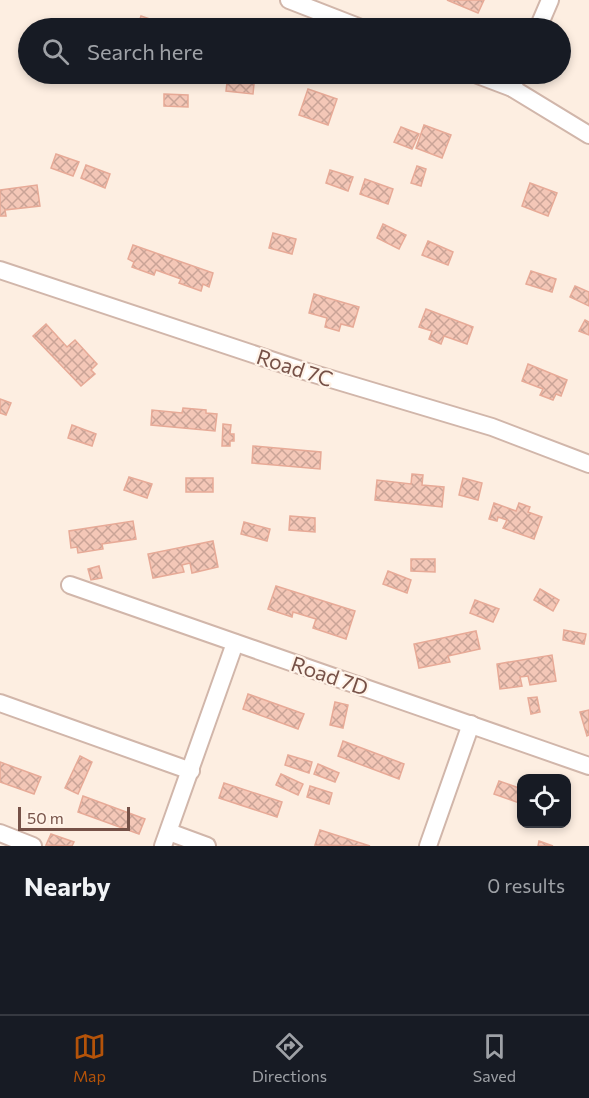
<!DOCTYPE html>
<style>
body{margin:0;font-family:Commissioner,sans-serif;background:#20242c;color:#f1f3f6}
.controls{position:absolute;right:18px;bottom:18px;display:grid;overflow:hidden;border-radius:12px;box-shadow:0 3px 9px #0003}
.controls button{width:54px;height:54px;display:grid;place-items:center;padding:0;border:0;border-bottom:2px solid #363941;background:#171b24;color:#f1f3f6;font:30px sans-serif}
.scale{position:absolute;left:18px;bottom:15px;width:112px;box-sizing:border-box;padding-left:6px;border:3px solid #765147;border-top:0;font-size:16px;line-height:21px;white-space:nowrap;color:#765147;-webkit-text-stroke:4px #fff3e8;paint-order:stroke}
.list{margin:0;padding:0;list-style:none}
h2{display:flex;justify-content:space-between;align-items:center;height:78px;margin:0;padding:0 24px;font-size:26px}
h2 small{font-size:20px;font-weight:400;color:#9ea1a6}
.icon{flex:none;width:33px;height:33px;fill:none;stroke:currentColor;stroke-width:2;stroke-linecap:round;stroke-linejoin:round}
.map{position:relative;flex:none;width:589px;height:846px;overflow:hidden}
.search{position:absolute;background:#171b24;box-shadow:0 3px 9px #0003;left:18px;right:18px;top:18px;height:66px;display:flex;align-items:center;gap:15px;box-sizing:border-box;padding:0 21px;border-radius:33px;color:#9ea1a6;font-size:22px}
.sheet{height:168px;background:#171b24}
nav{display:flex;justify-content:space-around;align-items:center;box-sizing:border-box;height:84px;border-top:2px solid #363941;background:#171b24;font-size:16px;color:#9ea1a6}
nav a{display:grid;justify-items:center;gap:3px}
nav .on{color:#b45309}
.map>svg:first-child{display:block}
.building{fill:url(#building-cross-hatch);stroke:#e7aa97;stroke-width:1.5}
.lines{fill:none;stroke-linecap:round;stroke-linejoin:round}
.minor-casing{stroke:#d1b6aa;stroke-width:20}
.minor{stroke:#fff;stroke-width:16}
.labels{text-anchor:middle;dominant-baseline:central;stroke-width:4.5;stroke-linejoin:round;paint-order:stroke}
.street-label{font-size:21px;fill:#765147;stroke:#fff3e8}
</style>
<div class="map">
<svg width="589" height="846" viewBox="0 0 589 846">
<defs>
<pattern id="building-cross-hatch" width="8" height="8" patternUnits="userSpaceOnUse" patternTransform="scale(1.5)"><rect width="8" height="8" fill="#f4c7b7"/><path d="M0 0l8 8M0 8l8-8" fill="none" stroke="#caa497"/></pattern>
</defs>
<rect width="100%" height="100%" fill="#fdeee1"/>
<!-- building -->
<g class="building">
<path d="M447 0H484L478 13Z"/>
<path d="M141 16 170 26 169 28H137Z"/>
<path d="M67 21 91 23V28H67Z"/>
<path d="M228 74H255L253 94 226 91Z"/>
<path d="M405 74H413L410 82 403 80Z"/>
<path d="M308 89 337 99 328 125 299 115Z"/>
<path d="M164 94 188 95V107L164 106Z"/>
<path d="M424 125 451 135 442 158 416 148Z"/>
<path d="M401 127 419 134 412 149 394 142Z"/>
<path d="M56 154 79 162 73 176 51 168Z"/>
<path d="M86 165 110 174 105 188 81 178Z"/>
<path d="M417 166 426 169 421 186 411 183Z"/>
<path d="M330 170 353 177 348 191 326 183Z"/>
<path d="M365 179 393 189 388 204 360 194Z"/>
<path d="M530 183 557 193 548 216 522 206Z"/>
<path d="M37 185 40 206 5 210 6 216H0V190Z"/>
<path d="M383 224 406 235 399 249 377 238Z"/>
<path d="M273 233 296 239 292 254 269 248Z"/>
<path d="M428 241 453 252 448 265 422 255Z"/>
<path d="M133 245 213 273 209 287 203 284 201 291 179 283 181 279 156 270 154 275 132 267 134 262 128 259Z"/>
<path d="M531 271 556 279 552 292 526 284Z"/>
<path d="M575 286 589 292V306L570 297Z"/>
<path d="M314 294 359 307 353 327 341 324 339 331 325 327 327 318 309 313Z"/>
<path d="M426 309 473 327 467 344 444 336 441 344 429 339 432 331 419 327Z"/>
<path d="M585 320 589 322V335L579 331Z"/>
<path d="M46 324 67 347 75 340 97 364 91 370 95 374 81 386 33 336Z"/>
<path d="M528 364 567 380 561 396 556 394 553 400 540 395 543 389 522 381Z"/>
<path d="M0 399 11 403 6 415 0 413Z"/>
<path d="M183 408 206 410V413L217 414 215 431 151 425 152 410 182 413Z"/>
<path d="M223 424 231 425 230 434H234V441H230V446H222Z"/>
<path d="M72 425 96 434 92 446 68 438Z"/>
<path d="M253 446 321 452 320 469 252 463Z"/>
<path d="M412 474 423 475 422 485 444 487 442 507 375 500 377 480 411 484Z"/>
<path d="M129 477 152 484 147 498 124 490Z"/>
<rect x="186" y="478" width="27" height="14"/>
<path d="M463 478 482 483 478 500 459 495Z"/>
<path d="M494 503 516 511 519 503 530 507 528 512 542 517 534 539 503 528 507 520 498 517 497 521 489 519Z"/>
<path d="M290 516 315 518V532L289 530Z"/>
<path d="M133 521 136 539 102 544 103 549 78 553 77 547 71 548 69 531Z"/>
<path d="M244 522 270 529 267 541 241 534Z"/>
<path d="M213 541 218 567 192 573 190 563 182 565 184 572 153 578 148 554Z"/>
<path d="M411 559H435V572L411 571Z"/>
<path d="M99 566 102 578 91 580 88 569Z"/>
<path d="M388 571 411 580 407 593 383 584Z"/>
<path d="M276 586 355 611 346 639 313 628 316 619 293 612 292 617 268 609Z"/>
<path d="M540 589 559 600 553 611 534 600Z"/>
<path d="M475 600 499 609 493 622 470 613Z"/>
<path d="M564 630 586 634 584 644 563 640Z"/>
<path d="M476 631 480 649 448 656 450 662 419 668 414 644Z"/>
<path d="M552 655 556 681 530 685 528 676 520 677 522 686 500 689 497 664Z"/>
<path d="M248 694 304 714 298 729 243 709Z"/>
<path d="M537 697 540 712 531 714 528 698Z"/>
<path d="M335 702 348 705 343 728 330 725Z"/>
<path d="M589 710V735L587 736 580 712Z"/>
<path d="M343 741 404 764 399 779 338 756Z"/>
<path d="M288 755 312 762 309 773 285 765Z"/>
<path d="M80 756 92 762 78 794 65 788Z"/>
<path d="M0 762 41 777 34 794 0 782Z"/>
<path d="M318 764 339 773 335 782 314 774Z"/>
<path d="M281 774 303 784 298 795 276 785Z"/>
<path d="M499 781 522 789V804L494 794Z"/>
<path d="M224 783 282 802 277 817 219 798Z"/>
<path d="M310 786 332 793 329 804 307 797Z"/>
<path d="M83 796 145 819 139 834 78 812Z"/>
<path d="M320 830 370 846 315 845Z"/>
<path d="M51 834 74 842 72 846 46 845Z"/>
<path d="M539 841 553 846H538Z"/>
</g>
<g class="lines">
<defs>
<g id="minor">
<path d="M289 0 361 28"/>
<path d="M538 28 550 0"/>
<path d="M475 74 512 88 589 135"/>
<path d="M512 88 518 74"/>
<path d="M0 270 301 370 492 427 589 464"/>
<path d="M70 585 589 766"/>
<path d="M0 703 191 771"/>
<path d="M169 832 207 846"/>
<path d="M0 833 33 846"/>
<path d="M163 846 235 643"/>
<path d="M428 846 471 724"/>
</g>
</defs>
<!-- minor casing -->
<use href="#minor" class="minor-casing"/>
<!-- minor -->
<use href="#minor" class="minor"/>
</g>
<g class="labels">
<!-- street labels -->
<g class="street-label">
<text transform="translate(295 367) rotate(18)">Road 7C</text>
<text transform="translate(330 675) rotate(19)">Road 7D</text>
</g>
</g>
</svg>
<div class="controls">
<button><svg class="icon" aria-label="locate" viewBox="0 0 24 24"><circle cx="12" cy="12" r="6"/><path d="M12 2v4M12 18v4M2 12h4M18 12h4"/></svg></button>
</div>
<div class="scale">50 m</div>
<div class="search"><svg class="icon" aria-label="search" viewBox="0 0 24 24"><circle cx="10" cy="10" r="6"/><path d="M15 15l6 6"/></svg>Search here</div>
</div>
<section class="sheet">
<h2>Nearby<small>0 results</small></h2>
<ul class="list">
</ul>
</section>
<nav>
<a class="on"><svg class="icon" aria-label="map" viewBox="0 0 24 24"><path d="M3 6l6-2 6 2 6-2v14l-6 2-6-2-6 2zM9 4v14M15 6v14"/></svg>Map</a>
<a><svg class="icon" aria-label="directions" viewBox="0 0 24 24"><path d="M12 3l9 9-9 9-9-9zM9 14v-3h6M13 9l2 2-2 2"/></svg>Directions</a>
<a><svg class="icon" aria-label="saved" viewBox="0 0 24 24"><path d="M7 4h10v16l-5-4-5 4z"/></svg>Saved</a>
</nav>
